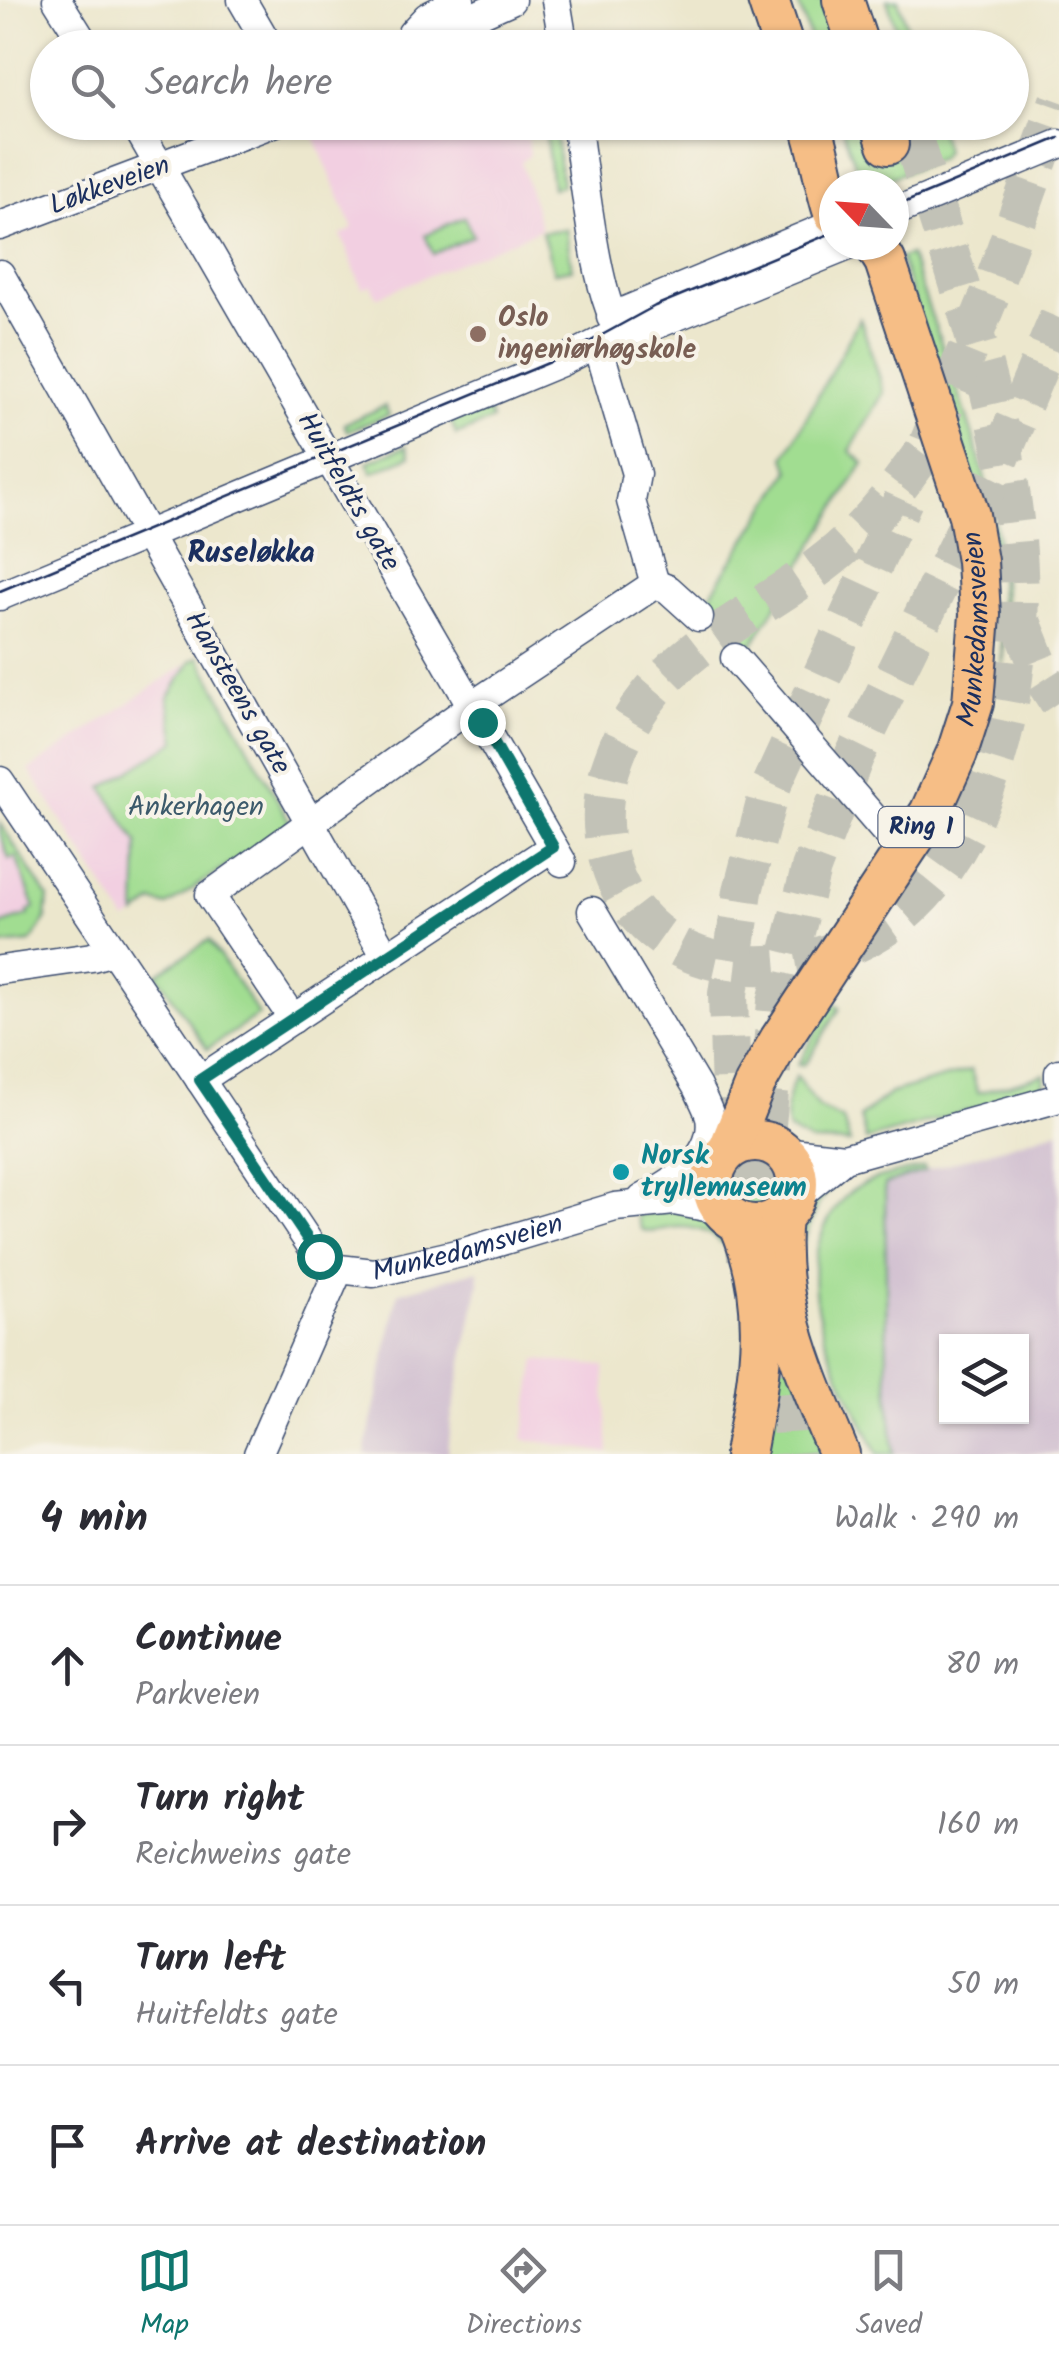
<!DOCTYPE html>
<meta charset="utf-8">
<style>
body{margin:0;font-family:Kalam,sans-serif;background:#f7f7f7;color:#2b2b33}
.controls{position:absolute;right:30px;bottom:30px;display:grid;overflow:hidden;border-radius:0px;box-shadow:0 2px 8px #0004}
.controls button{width:90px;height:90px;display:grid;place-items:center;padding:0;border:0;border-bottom:2px solid #e1e1e2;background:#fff;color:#2b2b33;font:50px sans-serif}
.compass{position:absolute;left:819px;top:170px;width:90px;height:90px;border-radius:50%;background:#fff;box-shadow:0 2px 8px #0004;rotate:295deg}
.stop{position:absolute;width:30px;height:30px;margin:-22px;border:8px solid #0f766e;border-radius:50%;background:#fff}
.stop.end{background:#0f766e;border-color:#fff;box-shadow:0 2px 10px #0008}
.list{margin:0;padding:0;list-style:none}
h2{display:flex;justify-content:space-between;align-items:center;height:130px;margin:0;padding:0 40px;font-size:42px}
h2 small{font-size:32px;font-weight:400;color:#7c7c81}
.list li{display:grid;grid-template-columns:65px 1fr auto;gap:30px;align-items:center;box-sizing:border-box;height:160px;padding:0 40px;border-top:2px solid #e1e1e2}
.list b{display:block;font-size:38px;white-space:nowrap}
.list p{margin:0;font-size:32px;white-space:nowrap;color:#7c7c81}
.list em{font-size:32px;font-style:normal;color:#7c7c81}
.icon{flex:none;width:55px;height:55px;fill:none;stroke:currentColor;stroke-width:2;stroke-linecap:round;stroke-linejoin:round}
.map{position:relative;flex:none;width:1059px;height:1454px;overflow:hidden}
.search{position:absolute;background:#fff;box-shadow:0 2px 8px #0004;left:30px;right:30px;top:30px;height:110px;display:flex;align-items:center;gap:25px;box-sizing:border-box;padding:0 35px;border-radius:55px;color:#7c7c81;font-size:38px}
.sheet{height:770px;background:#fff}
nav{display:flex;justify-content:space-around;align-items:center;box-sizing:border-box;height:140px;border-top:2px solid #e1e1e2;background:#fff;font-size:28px;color:#7c7c81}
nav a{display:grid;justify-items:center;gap:5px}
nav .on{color:#0f766e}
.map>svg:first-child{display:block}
.built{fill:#f2cfe1}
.industrial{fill:#cfbdcf;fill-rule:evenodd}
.green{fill:#a1dd91;stroke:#5e8678;stroke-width:2.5}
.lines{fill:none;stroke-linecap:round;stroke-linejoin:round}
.highway-tunnel{stroke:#c2c2b7;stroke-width:40;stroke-dasharray:40 20;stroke-linecap:butt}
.minor-casing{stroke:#3a4b6f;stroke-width:31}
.highway-casing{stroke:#3a4b6f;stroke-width:44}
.minor{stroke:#fff;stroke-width:28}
.highway{stroke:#f6be86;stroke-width:40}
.tram{stroke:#1b2f5e;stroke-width:2.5}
.route{stroke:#0f766e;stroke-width:12}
.education-dot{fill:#8d6e63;stroke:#f7f3e8;stroke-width:4}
.culture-dot{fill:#0f9aa8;stroke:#f7f3e8;stroke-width:4}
.labels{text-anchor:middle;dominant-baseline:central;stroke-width:8;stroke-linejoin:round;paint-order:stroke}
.shield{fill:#f7f3e8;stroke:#5d6a87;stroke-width:2.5}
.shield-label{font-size:25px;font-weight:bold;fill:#1b2f5e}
.street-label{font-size:28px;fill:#1b2f5e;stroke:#f7f3e8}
.education-label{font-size:28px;font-weight:bold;fill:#785e54;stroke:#f7f3e8;text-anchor:start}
.park-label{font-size:28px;fill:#3c5a6b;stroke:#f7f3e8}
.culture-label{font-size:28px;font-weight:bold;fill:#0d838f;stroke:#f7f3e8;text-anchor:start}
.neighbourhood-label{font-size:30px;font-weight:bold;fill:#1b2f5e;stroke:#f7f3e8}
</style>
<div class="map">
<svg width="1059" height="1454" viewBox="0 0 1059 1454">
<rect width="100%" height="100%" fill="#f7f3e8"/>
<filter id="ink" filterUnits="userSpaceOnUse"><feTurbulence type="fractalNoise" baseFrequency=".01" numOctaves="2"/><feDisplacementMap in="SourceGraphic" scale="20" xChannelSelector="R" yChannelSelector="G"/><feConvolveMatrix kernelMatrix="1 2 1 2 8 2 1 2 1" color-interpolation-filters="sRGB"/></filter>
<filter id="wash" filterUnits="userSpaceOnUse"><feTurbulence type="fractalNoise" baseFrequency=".0048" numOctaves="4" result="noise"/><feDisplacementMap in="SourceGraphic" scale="40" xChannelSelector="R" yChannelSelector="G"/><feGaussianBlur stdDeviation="2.25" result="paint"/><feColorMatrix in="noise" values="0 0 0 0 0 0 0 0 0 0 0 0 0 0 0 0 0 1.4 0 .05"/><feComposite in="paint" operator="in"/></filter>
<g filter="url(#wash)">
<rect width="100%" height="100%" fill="#ece7cd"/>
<!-- built -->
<g class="built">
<path d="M340 123H525L530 155 521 162 541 229 376 297 371 285 362 288 341 235 353 229 313 134Z"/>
<path d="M191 661 168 698 176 741 104 788 138 843 136 915 126 921 29 770Z"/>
<path d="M0 823 48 897 46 919 31 942 0 945Z"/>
<path d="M536 1360 604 1366 609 1453 523 1439Z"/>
</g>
<!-- industrial -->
<g class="industrial">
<path d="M1059 1130V1454H894L887 1371 885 1183ZM946 1342H1022V1416H946Z"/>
<path d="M478 1270 479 1283 451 1421 448 1454H365L398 1293Z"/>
</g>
<!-- green -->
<g class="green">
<path d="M797 0H831L847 47H813Z"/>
<path d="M887 0H898L914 47H902Z"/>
<path d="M840 123H871L880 147 922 134 920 123H938L945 151 940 158 876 184H869L859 175Z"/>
<path d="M555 127 562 186 552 188 545 128Z"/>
<path d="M464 217 473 236 433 254 425 235Z"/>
<path d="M566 229 572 269 554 272 542 232Z"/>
<path d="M910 255C955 388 1018 522 1002 665L999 561 900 258Z"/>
<path d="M860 318 884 392 850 451 864 463 750 648 707 600 790 471 785 457Z"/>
<path d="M485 404 492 420 456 435 450 418Z"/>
<path d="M385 406 389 415 347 431 344 424Z"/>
<path d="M406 446 410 456 372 473 368 462Z"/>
<path d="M199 657 291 824 167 906 154 902 136 915 138 843 103 788 176 741 168 698 191 661Z"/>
<path d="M0 823 48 897 46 919 31 942 0 945V925L29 915 28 911 35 908 16 857 9 859 0 833Z"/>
<path d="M209 940 259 1015 207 1049 157 974Z"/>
<path d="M832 1003 840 1008 808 1060 803 1065H798Z"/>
<path d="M971 1070 978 1093 1044 1074 1045 1081 1041 1090 866 1140 860 1117 891 1093Z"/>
<path d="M796 1076 819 1108 843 1120 850 1143 811 1142 789 1130C782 1112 788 1094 796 1076Z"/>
<circle cx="754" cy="1184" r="23"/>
<path d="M924 1167 925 1171 885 1184 887 1371 894 1454H878C847 1387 787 1296 828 1221 835 1208 844 1194 858 1187 876 1176 903 1173 924 1167Z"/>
<path d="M856 1168 833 1186 819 1203 797 1258C797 1206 806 1187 856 1168Z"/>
<path d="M674 1210C710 1218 716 1213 730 1250 712 1231 689 1223 664 1229 653 1231 650 1234 641 1229L636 1215Z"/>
<path d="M759 1271 830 1454H750Z"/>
</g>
</g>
<g filter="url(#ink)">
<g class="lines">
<!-- highway-tunnel -->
<g class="highway-tunnel">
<path d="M912 136C960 290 1026 462 1018 625 1013 722 984 835 913 904 828 987 651 997 610 863 599 829 601 794 613 761 651 652 748 623 830 558 869 527 898 487 927 448"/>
<path d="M929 443 991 292 1059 101"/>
<path d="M1022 624 1044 679 1059 702"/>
<path d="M778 1251 766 1125 777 1002 811 869 854 757 994 472 1059 318"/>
<path d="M747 1258 732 1126 728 994 743 891 769 791 903 500"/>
<path d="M786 1333 794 1454"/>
</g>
<defs>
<g id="minor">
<path d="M57 0 87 48"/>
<path d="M242 0 270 48"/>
<path d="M556 0 564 48"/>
<path d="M412 33 427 17 460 0"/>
<path d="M400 45 437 33 511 0"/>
<path d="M134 122 562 862"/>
<path d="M576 122C583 164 596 305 621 329"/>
<path d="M894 212 1059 144"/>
<path d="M0 226 276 122"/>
<path d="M0 274 385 955"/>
<path d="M611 317 834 224"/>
<path d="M602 359 636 474 631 501 655 584"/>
<path d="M655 584 668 589 699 617"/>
<path d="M0 596 561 362 623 330H643L851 245"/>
<path d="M735 658 884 830 905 850"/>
<path id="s1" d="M0 781 310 1244 319 1256 339 1269 374 1273 465 1252 615 1207 674 1201 722 1210"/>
<path d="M592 911 697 1087C701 1096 708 1108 710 1117 717 1159 671 1183 642 1199"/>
<path d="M0 970 92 957 113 951"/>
<path d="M293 1019 210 895 472 706 655 584"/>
<path d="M1059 1073V1078"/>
<path d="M200 1080 553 847"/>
<path d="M783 1151 844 1158"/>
<path d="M794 1199 844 1158 1059 1098"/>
<path d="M258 1454 339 1269"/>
</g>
<g id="highway">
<path d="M768 0 784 48"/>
<path d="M843 0 859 48"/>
<path d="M810 122C821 153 824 183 834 213"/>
<path d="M881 122 888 144"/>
<circle cx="755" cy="1183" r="42"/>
<path id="s2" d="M729 1149 755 1084 780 1040 930 813 957 753 973 703 980 615 977 561 969 515 885 261 875 245"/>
<path d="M781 1216C772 1304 806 1375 839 1454"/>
<path d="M739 1222C774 1303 760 1372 745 1454"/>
</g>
</defs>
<!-- minor casing -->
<use href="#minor" class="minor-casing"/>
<!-- highway casing -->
<use href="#highway" class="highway-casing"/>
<!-- minor -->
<use href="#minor" class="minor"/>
<!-- highway -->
<use href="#highway" class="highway"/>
<!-- tram -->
<g class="tram">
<path d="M894 207 1059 138"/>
<path d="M0 591 560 358 655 306 834 232"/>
</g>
</g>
</g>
<g class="lines" filter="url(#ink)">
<!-- route -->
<path class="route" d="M319 1256 200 1080 553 847 482 722"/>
</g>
<!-- markers -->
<circle class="education-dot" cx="478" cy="334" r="10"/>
<circle class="culture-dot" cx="621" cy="1172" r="10"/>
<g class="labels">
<!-- shield labels -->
<rect class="shield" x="878.5" y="807" width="85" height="40" rx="8"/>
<g class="shield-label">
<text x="921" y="827">Ring 1</text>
</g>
<!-- street labels -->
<g class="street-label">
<text transform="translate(110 186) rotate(-20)">Løkkeveien</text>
<text transform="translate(348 492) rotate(60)">Huitfeldts gate</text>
<text stroke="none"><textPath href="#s2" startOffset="585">Munkedamsveien</textPath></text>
<text transform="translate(237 693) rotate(60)">Hansteens gate</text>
<text stroke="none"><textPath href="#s1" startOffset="728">Munkedamsveien</textPath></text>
</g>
<!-- education labels -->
<g class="education-label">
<text x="498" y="318">Oslo<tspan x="498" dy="32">ingeniørhøgskole</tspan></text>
</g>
<!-- park labels -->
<g class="park-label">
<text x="196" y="807">Ankerhagen</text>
</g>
<!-- culture labels -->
<g class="culture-label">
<text x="641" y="1156">Norsk<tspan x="641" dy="32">tryllemuseum</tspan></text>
</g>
<!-- neighbourhood labels -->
<g class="neighbourhood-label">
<text x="251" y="554">Ruseløkka</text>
</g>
</g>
</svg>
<div class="controls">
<button><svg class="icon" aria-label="layers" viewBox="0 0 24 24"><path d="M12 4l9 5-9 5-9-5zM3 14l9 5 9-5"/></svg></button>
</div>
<svg class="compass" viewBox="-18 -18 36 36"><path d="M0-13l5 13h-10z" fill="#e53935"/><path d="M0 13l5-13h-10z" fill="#7c7c81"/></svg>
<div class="stop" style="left:319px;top:1256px"></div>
<div class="stop end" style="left:482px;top:722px"></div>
<div class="search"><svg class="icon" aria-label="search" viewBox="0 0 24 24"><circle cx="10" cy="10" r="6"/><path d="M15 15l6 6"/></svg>Search here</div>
</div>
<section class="sheet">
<h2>4 min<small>Walk · 290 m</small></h2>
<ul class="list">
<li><svg class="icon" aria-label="ahead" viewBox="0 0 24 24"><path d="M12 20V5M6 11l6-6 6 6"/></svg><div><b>Continue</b><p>Parkveien</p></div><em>80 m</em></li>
<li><svg class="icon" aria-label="right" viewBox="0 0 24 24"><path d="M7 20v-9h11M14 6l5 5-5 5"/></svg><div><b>Turn right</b><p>Reichweins gate</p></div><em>160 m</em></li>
<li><svg class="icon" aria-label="left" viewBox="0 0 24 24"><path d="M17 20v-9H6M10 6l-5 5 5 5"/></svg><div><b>Turn left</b><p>Huitfeldts gate</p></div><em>50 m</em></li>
<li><svg class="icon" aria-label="arrive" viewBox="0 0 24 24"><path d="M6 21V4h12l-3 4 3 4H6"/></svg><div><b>Arrive at destination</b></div></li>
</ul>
</section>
<nav>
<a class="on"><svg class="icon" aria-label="map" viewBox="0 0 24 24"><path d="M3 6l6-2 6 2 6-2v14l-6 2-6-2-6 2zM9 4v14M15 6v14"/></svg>Map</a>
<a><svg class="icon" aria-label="directions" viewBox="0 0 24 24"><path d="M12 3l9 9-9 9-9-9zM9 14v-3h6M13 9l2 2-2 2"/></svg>Directions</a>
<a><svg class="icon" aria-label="saved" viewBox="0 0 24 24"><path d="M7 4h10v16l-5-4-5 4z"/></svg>Saved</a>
</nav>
